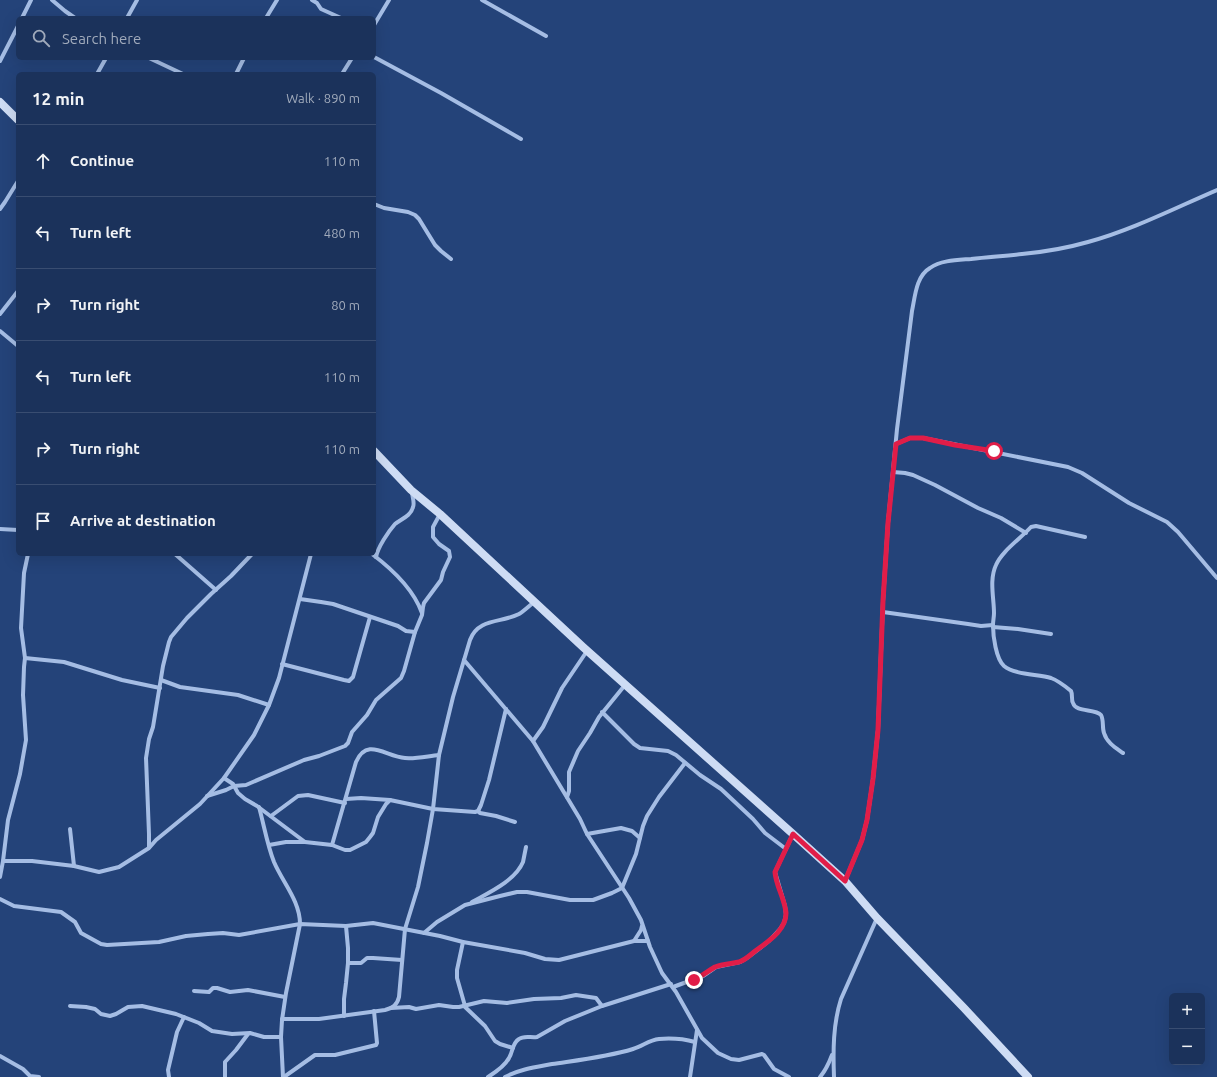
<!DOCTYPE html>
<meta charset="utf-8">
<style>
body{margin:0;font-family:Ubuntu,sans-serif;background:#243a61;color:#f1f3f6}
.controls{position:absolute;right:12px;bottom:12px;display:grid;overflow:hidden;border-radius:6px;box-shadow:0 4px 16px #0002}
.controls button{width:36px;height:36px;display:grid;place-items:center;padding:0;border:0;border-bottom:1px solid #394d71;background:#1b325b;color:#f1f3f6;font:20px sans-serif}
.stop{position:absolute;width:12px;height:12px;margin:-9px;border:3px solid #e11d48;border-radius:50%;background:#fff}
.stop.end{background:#e11d48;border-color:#fff;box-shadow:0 1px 4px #0008}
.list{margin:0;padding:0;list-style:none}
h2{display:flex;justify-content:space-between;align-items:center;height:52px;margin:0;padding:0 16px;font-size:17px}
h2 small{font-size:13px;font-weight:400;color:#a0aabb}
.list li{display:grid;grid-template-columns:26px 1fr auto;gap:12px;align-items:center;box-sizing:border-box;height:72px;padding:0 16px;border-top:1px solid #394d71}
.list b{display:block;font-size:15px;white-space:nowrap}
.list em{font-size:13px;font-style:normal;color:#a0aabb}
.icon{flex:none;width:22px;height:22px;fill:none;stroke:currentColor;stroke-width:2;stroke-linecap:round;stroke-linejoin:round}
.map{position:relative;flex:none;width:1217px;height:1077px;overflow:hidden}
.search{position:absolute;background:#1b325b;box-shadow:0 4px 16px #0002;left:16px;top:16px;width:360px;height:44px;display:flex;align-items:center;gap:10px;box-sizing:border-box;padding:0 14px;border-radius:6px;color:#a0aabb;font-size:15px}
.panel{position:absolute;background:#1b325b;box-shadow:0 4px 16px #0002;left:16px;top:72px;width:360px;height:484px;border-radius:6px}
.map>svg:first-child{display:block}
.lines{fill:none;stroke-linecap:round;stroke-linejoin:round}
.street{stroke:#a5bde4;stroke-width:4}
.secondary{stroke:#cedcf4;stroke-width:8}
.route{stroke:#e11d48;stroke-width:5}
</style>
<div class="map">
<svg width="1217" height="1077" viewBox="0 0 1217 1077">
<rect width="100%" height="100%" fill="#244379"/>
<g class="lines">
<!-- street -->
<g class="street">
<path d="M52 0 65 11 75 18"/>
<path d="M312 0 317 3 321 9 341 18"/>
<path d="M482 0 546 36"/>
<path d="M22 18 31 0"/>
<path d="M127 18 137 0"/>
<path d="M266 18 277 0"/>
<path d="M374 25 389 0"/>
<path d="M374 57 441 93 521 139"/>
<path d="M149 58 183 74"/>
<path d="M0 61 18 26"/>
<path d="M97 74 106 58"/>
<path d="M236 74 244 58"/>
<path d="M342 74 352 58"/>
<path d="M374 204 384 208 408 212 415 215 419 219 435 245 441 251 451 259"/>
<path d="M0 209 5 202 18 181"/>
<path d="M0 314 18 291"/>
<path d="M0 331 18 346"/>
<path d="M896 444 910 438H923L1068 467 1082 473 1129 503 1167 522 1178 532 1217 578"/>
<path d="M893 472 905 473 913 475 935 485 978 508 1001 518 1026 533"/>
<path d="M0 529 18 530"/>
<path d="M1085 537 1036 526 1031 527C1020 539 1002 551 996 565 989 580 994 598 994 613 994 617 993 621 993 625 993 636 996 659 1004 666 1015 675 1038 674 1051 678 1059 681 1065 686 1071 691 1073 695 1071 700 1073 703 1076 713 1095 708 1101 715 1104 720 1102 728 1104 733 1107 743 1116 748 1123 753"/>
<path d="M175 554 216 590"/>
<path d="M372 554C392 569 413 588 422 613"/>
<path d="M376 557C378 547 388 532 395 524 401 519 411 516 413 507 415 503 412 496 412 492"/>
<path d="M300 599 321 602 333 604 398 626 406 631 415 632"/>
<path d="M883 612 968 624 981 626 993 625"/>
<path d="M993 627 1018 629 1051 634"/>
<path d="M25 658 64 662 122 680 160 688"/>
<path d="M464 660 533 741 580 819 587 834 629 898 641 920 650 947 662 973 676 992 702 1038 718 1053 731 1059 739 1060 762 1054 764 1055 774 1069 789 1077"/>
<path d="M282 664 344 680 349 681 353 677 370 617"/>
<path d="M161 680 180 687 238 695 269 705"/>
<path d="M602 712 634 744 640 748 668 751 676 755 700 775 721 789 753 819 765 833 786 849"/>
<path d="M533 741 543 727 562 688 587 651"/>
<path d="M224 778 233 784 238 793 245 799 257 806 305 842"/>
<path d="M207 796 226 790 234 786 246 785 304 760 319 756 345 746 348 743 352 732 367 715 376 700 401 678 404 671 415 632 422 615 423 607 424 603 441 580 443 572 450 557 449 551 439 544 433 537V527L440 514"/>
<path d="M567 797 569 791V772L578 751 590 733 599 717 625 685"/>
<path d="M346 799 361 798 390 800"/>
<path d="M259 807C264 825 267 844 274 862 283 883 300 901 300 924L286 993 282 1020 281 1037 283 1077"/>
<path d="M478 811 480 813 496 816 515 822"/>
<path d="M271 816 298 796 308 795 345 803"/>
<path d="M70 829 74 866"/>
<path d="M587 834 621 828 632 831 640 838"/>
<path d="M269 845 286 842H305L332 845 345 850H350L366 842 370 837 373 833 378 817 386 804 390 800 433 809 475 812 478 811 481 805 489 780 506 709"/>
<path d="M332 845 356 762C367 737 385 756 405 758 416 759 428 756 439 755"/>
<path d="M149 847V834L146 758 149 739 153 727 163 666 169 642 171 637 187 618 211 594 231 576 252 554"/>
<path d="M3 861H32L74 866 99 872 119 867 149 848 156 840 200 804 224 778 254 735 269 705 279 678 311 554"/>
<path d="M0 877 3 861 8 820 20 774 26 740 23 695 24 667 25 658 21 628 24 573 28 554"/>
<path d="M845 881 862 840 867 820 873 779 878 730 883 601 888 523 897 429 912 311C915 297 916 276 930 268 941 260 958 260 971 259 988 257 1005 256 1022 254 1044 252 1067 248 1088 242 1132 230 1175 208 1217 190"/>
<path d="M0 899 14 906 61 912 75 922 81 933 101 944 107 945 159 942 186 936 208 934 223 933 239 935 300 924 346 926 373 923 440 936 463 942 525 953 545 959 559 960 634 941H648"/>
<path d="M472 902C488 893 515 881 523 862 524 857 525 852 526 847"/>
<path d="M424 933 437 922 465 905 500 896 517 892H527L570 900H593L612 893 622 888 636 854 643 826 647 816 659 797 685 763"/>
<path d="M634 941 641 930 642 926"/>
<path d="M463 942 457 970V978L465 1006"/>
<path d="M348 963H361L367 958H373L402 960"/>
<path d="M673 987 703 976 716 967 740 962 747 958 769 941 780 929 784 923 786 915 785 906 775 872 793 834"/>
<path d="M194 991 209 992 213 988H217L230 992 248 990 285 997"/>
<path d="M70 1006 86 1007 95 1009 101 1014 110 1016 116 1014 128 1007 142 1006 176 1014 199 1023 212 1031 232 1034 250 1033 264 1037H281"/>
<path d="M464 1006 485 1026 495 1041 500 1044 513 1048"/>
<path d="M391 1008 409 1007 416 1009 439 1005 453 1007H459L484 1001 507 1003 534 999 561 998 576 995 596 998 602 1006"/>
<path d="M344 1016V999L346 983 348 963V948L346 926"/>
<path d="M282 1020V1019H319L385 1010C393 1008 397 1005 399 997L405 929 418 887 427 843 433 809 439 755 453 697 470 640C478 618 502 623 519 614 524 611 529 606 534 602"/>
<path d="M0 1056 23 1069 30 1076 39 1077"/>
<path d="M169 1077 168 1070 177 1032 184 1017"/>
<path d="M225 1077V1062L236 1050 248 1034"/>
<path d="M284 1077 315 1055H335L376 1045 377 1043 374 1011"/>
<path d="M488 1077C496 1072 505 1066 509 1058 513 1052 512 1043 519 1039 524 1035 531 1038 537 1037L565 1021 602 1006 671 984"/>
<path d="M505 1077C520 1069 536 1067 552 1064 579 1060 607 1057 633 1049 643 1046 649 1040 659 1039 671 1038 684 1039 695 1042"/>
<path d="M690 1077 697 1030"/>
<path d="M820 1077C826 1070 829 1063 832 1055"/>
<path d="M834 1077C833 1051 833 1024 841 999L877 918"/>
</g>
<!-- secondary -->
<g class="secondary">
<path d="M0 102 18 120"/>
<path d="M374 451 411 490 440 514 583 647 793 834 845 881 877 918 964 1008 1028 1077"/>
</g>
</g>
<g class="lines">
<!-- route -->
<path class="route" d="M694 980C702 976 708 971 715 967 723 964 731 964 739 962 745 960 749 956 754 952 767 942 786 931 786 913 785 899 776 886 775 872L793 834 845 881 862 840 867 820 873 779 878 730 883 601 888 523 896 444 910 438H923L955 445 994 451"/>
</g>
</svg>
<div class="controls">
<button>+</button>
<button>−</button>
</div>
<div class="stop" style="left:994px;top:451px"></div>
<div class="stop end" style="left:694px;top:980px"></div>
<div class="search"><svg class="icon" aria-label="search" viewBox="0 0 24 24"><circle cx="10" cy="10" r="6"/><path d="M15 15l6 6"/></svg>Search here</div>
<section class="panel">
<h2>12 min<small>Walk · 890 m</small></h2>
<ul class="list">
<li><svg class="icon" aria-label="ahead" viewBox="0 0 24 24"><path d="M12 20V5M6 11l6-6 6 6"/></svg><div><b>Continue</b></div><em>110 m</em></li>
<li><svg class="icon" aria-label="left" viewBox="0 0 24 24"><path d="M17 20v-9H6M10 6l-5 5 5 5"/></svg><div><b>Turn left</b></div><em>480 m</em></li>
<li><svg class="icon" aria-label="right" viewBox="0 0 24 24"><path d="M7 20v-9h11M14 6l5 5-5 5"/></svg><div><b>Turn right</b></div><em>80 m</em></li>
<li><svg class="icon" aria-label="left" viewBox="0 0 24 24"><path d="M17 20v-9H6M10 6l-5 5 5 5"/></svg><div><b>Turn left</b></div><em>110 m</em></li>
<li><svg class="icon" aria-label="right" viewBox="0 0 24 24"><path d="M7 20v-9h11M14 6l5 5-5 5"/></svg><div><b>Turn right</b></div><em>110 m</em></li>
<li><svg class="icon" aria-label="arrive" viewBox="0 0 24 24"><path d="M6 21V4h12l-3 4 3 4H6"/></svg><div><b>Arrive at destination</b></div></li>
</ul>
</section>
</div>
